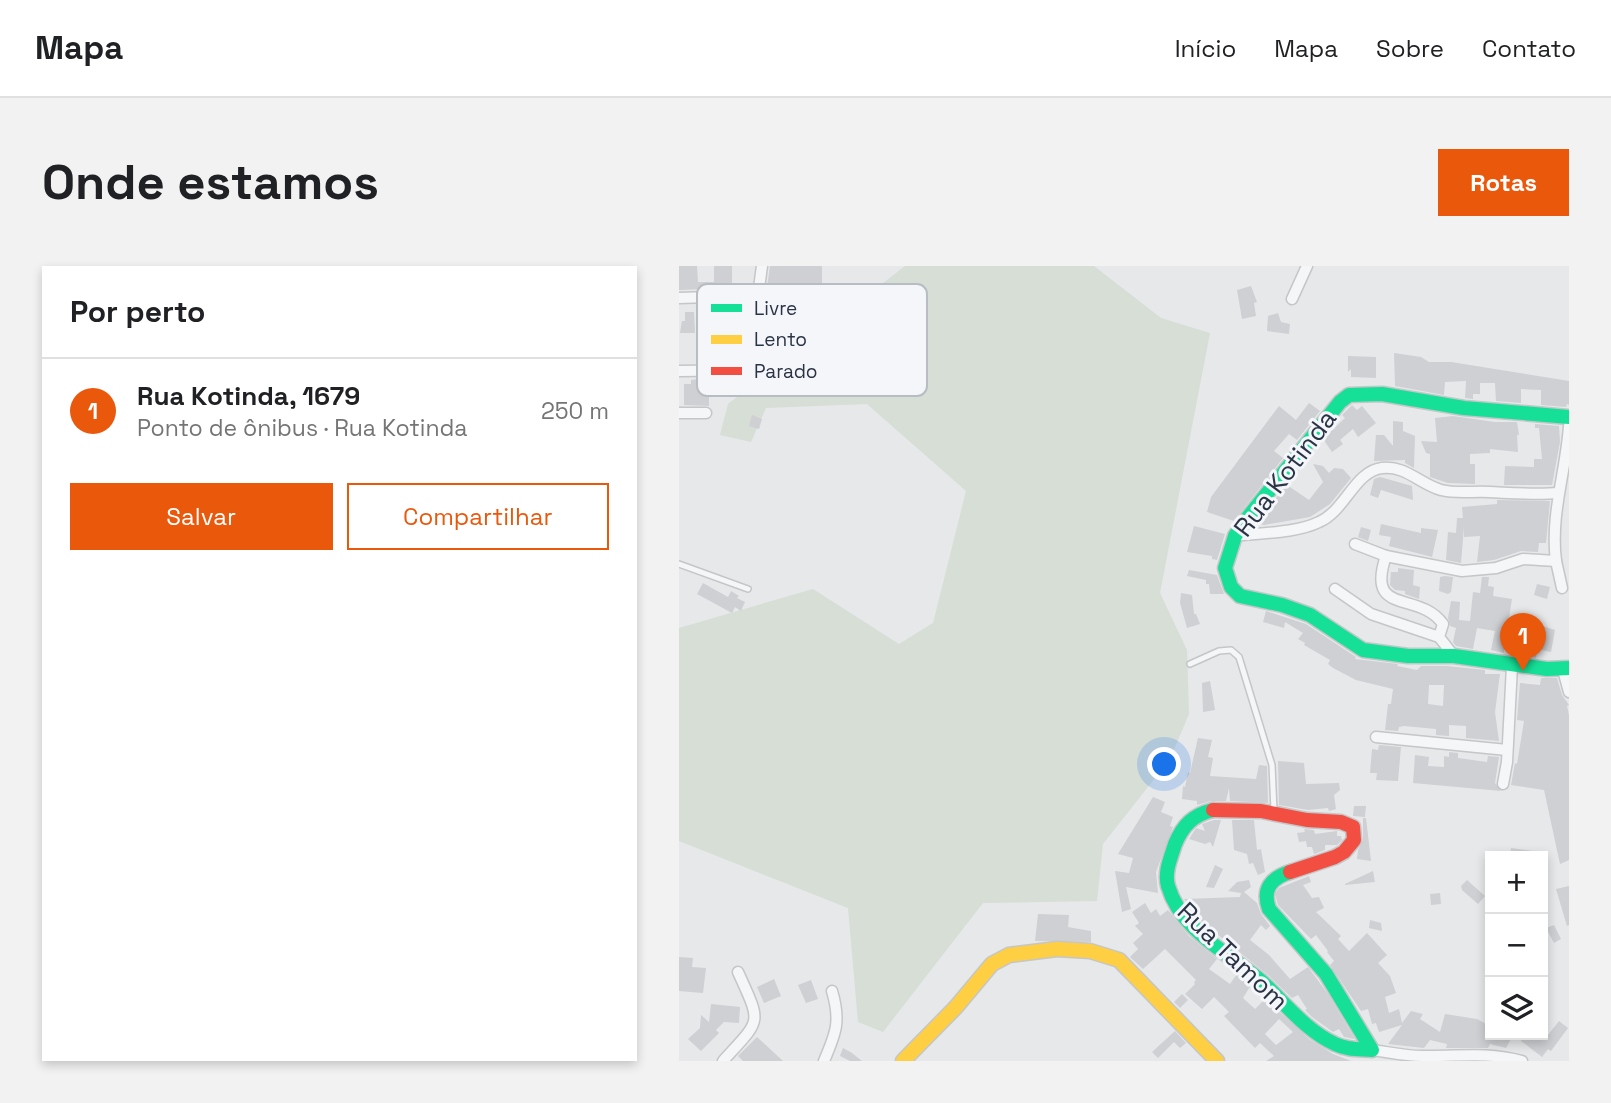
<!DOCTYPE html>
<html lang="pt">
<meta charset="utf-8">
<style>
body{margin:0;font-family:"Space Grotesk",sans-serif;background:#f2f2f2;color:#202124}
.controls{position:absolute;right:21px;bottom:21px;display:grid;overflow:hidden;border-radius:0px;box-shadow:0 4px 10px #0003}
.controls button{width:63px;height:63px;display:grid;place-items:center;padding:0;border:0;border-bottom:2px solid #e0e0e0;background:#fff;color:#202124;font:35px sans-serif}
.you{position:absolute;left:486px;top:499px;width:24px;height:24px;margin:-18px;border:5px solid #fff;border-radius:50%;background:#1a73e8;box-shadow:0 0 0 10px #1a73e833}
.badge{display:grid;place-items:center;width:46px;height:46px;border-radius:50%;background:#ea580c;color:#fff;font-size:23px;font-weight:700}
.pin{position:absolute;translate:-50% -58px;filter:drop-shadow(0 2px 4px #0008)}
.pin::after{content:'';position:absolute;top:37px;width:24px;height:21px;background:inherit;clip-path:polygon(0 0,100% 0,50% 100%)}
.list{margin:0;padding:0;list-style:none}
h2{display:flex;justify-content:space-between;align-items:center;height:91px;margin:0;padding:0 28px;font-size:30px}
h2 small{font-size:23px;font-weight:400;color:#757577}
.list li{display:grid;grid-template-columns:46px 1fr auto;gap:21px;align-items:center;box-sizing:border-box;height:105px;padding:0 28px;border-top:2px solid #e0e0e0}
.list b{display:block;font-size:26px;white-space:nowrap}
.list p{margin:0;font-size:23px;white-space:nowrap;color:#757577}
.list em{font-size:23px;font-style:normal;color:#757577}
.actions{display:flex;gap:14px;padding:21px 28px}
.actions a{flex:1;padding:16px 0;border:2px solid #ea580c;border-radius:0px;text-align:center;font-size:24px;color:#ea580c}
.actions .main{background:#ea580c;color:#fff}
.icon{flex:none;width:38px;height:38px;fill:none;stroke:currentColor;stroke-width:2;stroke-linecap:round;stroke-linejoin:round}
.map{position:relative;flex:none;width:890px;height:795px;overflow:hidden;border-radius:0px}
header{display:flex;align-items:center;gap:42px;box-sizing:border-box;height:98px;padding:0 35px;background:#fff;border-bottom:2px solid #e0e0e0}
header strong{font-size:33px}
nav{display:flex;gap:38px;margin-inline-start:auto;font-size:24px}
.intro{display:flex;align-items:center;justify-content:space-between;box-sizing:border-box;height:168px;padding:0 42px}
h1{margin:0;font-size:49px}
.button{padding:18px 32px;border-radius:0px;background:#ea580c;color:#fff;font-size:24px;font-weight:700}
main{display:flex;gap:42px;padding:0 42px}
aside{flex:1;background:#fff;border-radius:0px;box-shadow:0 4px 10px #0003}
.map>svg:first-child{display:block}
.green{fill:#d6ded6}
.building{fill:#ced0d3;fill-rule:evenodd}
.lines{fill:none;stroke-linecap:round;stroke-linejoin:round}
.lane-casing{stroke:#c4c6c8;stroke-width:8}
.street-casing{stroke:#c4c6c8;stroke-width:13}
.fast-casing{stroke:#c4c6c8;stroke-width:17}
.slow-casing{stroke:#c4c6c8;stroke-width:17}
.jam-casing{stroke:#c4c6c8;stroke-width:17}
.lane{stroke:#f5f6f7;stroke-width:5}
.street{stroke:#f5f6f7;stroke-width:10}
.fast{stroke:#16e098;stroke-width:14}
.slow{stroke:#ffcf43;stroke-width:14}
.jam{stroke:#f24e42;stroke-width:14}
.labels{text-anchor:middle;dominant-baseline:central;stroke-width:6;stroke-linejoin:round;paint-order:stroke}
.street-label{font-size:26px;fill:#2b3445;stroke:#f4f6f9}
.key{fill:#f4f6f9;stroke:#b8bcc3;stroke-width:2}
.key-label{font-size:19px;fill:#2b3445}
</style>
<header>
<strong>Mapa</strong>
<nav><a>Início</a><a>Mapa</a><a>Sobre</a><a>Contato</a></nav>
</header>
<div class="intro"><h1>Onde estamos</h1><a class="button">Rotas</a></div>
<main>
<aside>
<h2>Por perto<small></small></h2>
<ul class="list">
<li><span class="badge">1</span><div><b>Rua Kotinda, 1679</b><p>Ponto de ônibus · Rua Kotinda</p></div><em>250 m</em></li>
</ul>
<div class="actions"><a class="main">Salvar</a><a>Compartilhar</a></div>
</aside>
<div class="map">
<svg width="890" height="795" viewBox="0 0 890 795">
<rect width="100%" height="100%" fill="#e6e8ea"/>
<!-- green -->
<path class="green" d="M226 0H415L482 52 531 67 481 327 508 384 510 448 491 493 424 578 418 635 304 637 204 766 179 756 169 642 0 575V362L134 323 220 378 254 357 287 225 188 138 87 142 72 176 41 169 49 138Z"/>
<!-- building -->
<g class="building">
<path d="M0 0H18L19 16H35V0H53V22L0 24Z"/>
<path d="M91 0H143V21H88Z"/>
<path d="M572 20 578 36 575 37 577 50 563 53 558 24Z"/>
<path d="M6 46H15L16 67H1L3 55H6Z"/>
<path d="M599 47 602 56 611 58 610 68 588 65 589 50Z"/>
<path d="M715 87 742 91 750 96H772L890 115V139L888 138 887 141 862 139V124L842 123V137L817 135 816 117H801V128H794V133L786 132 787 115 766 116 765 129 716 120Z"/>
<path d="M669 90 697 91V112L672 111V103L669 106Z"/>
<path d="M50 112V122L35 123V126H30V140L5 139V118H12V114L20 113Z"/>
<path d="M630 137 641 145 618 174 610 168 595 185 604 192 555 255 528 246 532 231 600 140 617 154Z"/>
<path d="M673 139 678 144 683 140 697 157 679 171 674 163 661 174 664 178 653 186 644 173 666 152 663 149Z"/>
<path d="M73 149 83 153 80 163 70 160Z"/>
<path d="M774 150 816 156H838L840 169H838L839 186 811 183V187L791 188V198H796V218L769 217 751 211V188L747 187 742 175 758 176 756 152Z"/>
<path d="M714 155 724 156V165L736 170 735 202 726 197V194L695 195 697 169H705L714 180Z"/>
<path d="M856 158 880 160 881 176 873 219H825L826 200 855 201V193H863L860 162H856Z"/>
<path d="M634 198 644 200 650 207 655 202 664 203 672 212 651 238 631 251 585 259 577 257 617 207 608 219 630 234 644 216Z"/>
<path d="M701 211 733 220 734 234 702 224 699 232 691 229 695 213Z"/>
<path d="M818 234 871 235 867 277H860L859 286 842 285 815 294 798 296 801 270 785 271V261L782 297 767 294 769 266 777 267 778 252H784L783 241 818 238Z"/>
<path d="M702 258 742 267V262L759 264 753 291 710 280 712 271 700 269Z"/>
<path d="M515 260 546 268 538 294 533 293V290L508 286Z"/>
<path d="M682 261 692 264 689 275 679 271Z"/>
<path d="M719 302 735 304 734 319 741 321 740 333 726 328V325L716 324 711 319 712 306H719Z"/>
<path d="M510 304 538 309 545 328H531L530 318H527V314L508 310Z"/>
<path d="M766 310 774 311 772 326 769 328 760 325 761 311Z"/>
<path d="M803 311H810L809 320 815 321 814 330 833 333 830 352 848 355 876 364 872 386 858 383 857 392 825 383V387L812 384 816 365 798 362 794 383 777 380 774 376 777 362 771 360 769 352 772 335 781 336 780 354 791 355 794 326 801 327Z"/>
<path d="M24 317 49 331 52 325 60 330 58 332 66 336 62 345 56 341 53 347 18 328Z"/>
<path d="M858 318 871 321 868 333 855 329Z"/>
<path d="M502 327 513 329 515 348H517L521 358 508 362 501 337Z"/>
<path d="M587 345 627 358 677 391 676 393 719 398 718 400 738 404 742 400H768L806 404V408H821L816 446 820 475 787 472V460L770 459V470L757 469V463L725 460 720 461 719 465 706 464 709 438H712L714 423 677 414 654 402 649 398 651 394 625 379 626 377 619 373 624 367 606 356 605 362 584 356ZM750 419H765L764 440 749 438Z"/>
<path d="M862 412H878L883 429 890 439 888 440 890 449V594L881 598 865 524 832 519 836 497 838 498 845 455 838 454 841 417 861 419Z"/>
<path d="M531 415 536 444 524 446 523 417Z"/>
<path d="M519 472 533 474 529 491 534 492 531 510 577 513 580 499 588 500 589 537 551 535 550 522 547 535H532L518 539V535L503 533 504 520 506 521 509 506 511 507Z"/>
<path d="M700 479 722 481 719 515 697 514 698 507H691L693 483 699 484Z"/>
<path d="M770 486 779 487V492L808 496 809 490 820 491 816 517 822 525 734 517 736 489 750 491 749 500 765 501V490L770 491Z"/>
<path d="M599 495 625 497 627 518 660 517 661 524 655 529 657 543 650 545 649 542 629 544 600 539Z"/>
<path d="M474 531 486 536 482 546 494 551 491 560 494 561 477 606 479 627 447 621 452 643 443 646 436 605 450 607 454 592 439 588Z"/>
<path d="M675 540H687L686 551 674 550Z"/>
<path d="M684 552H687L692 595 678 593 679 584 684 574Z"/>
<path d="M535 554H542L534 581 531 576 526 578 510 573 517 562 526 565 523 558Z"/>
<path d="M553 554H575L578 584 582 583 586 606 579 609 574 597 570 598 568 588 555 584Z"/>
<path d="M625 563 635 564 636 568 658 565V570H662L663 574 658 579H646V584L635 588 633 581H628L627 575 620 576 618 567 626 566Z"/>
<path d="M832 582 854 585V590H831Z"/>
<path d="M536 599 544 603 535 622 527 621Z"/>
<path d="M694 605 696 616 666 619V618Z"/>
<path d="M630 610 632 616 624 619 633 632 640 631 645 642 637 646 662 670 659 673 670 685 688 667 708 689 699 697 711 710 717 727 706 731 710 747 720 743 723 757 732 745 744 748 741 753 761 766 766 748 798 753 811 760V769H834L827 782 811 778 809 782H767L768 778 751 774 745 782 709 778 723 759 700 766 697 757 693 758 689 743 682 745 651 699 655 695 648 686 649 685 637 669 632 673 599 639 596 628 600 622Z"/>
<path d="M570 614 572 621 565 626 578 637 582 648 591 660 587 664 582 659 571 674 590 689 611 713 629 701 649 728 676 773 665 771 660 763 654 766 633 751 626 744 628 743 619 729 613 732 589 709 524 657 505 633 561 631 562 627 549 625 558 616Z"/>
<path d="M788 614 806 630 799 638 783 624 782 620Z"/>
<path d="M890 620V659L888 660 877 623Z"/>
<path d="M761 627 762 638 752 639 751 628Z"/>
<path d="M466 637 472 647 477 643 481 650 489 644 510 670 538 693 530 703 551 718 558 708 572 719 564 732 576 743 586 733 630 773 654 788 672 795H587L595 790 581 777 576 782 545 750 550 746 535 731 523 743 506 728 516 718 515 716 517 714 486 683 464 703 451 691 459 683 454 677 464 668 456 660 460 657 453 646ZM600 753 614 766 597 779 586 768Z"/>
<path d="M359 648 390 649 389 661 412 665V676L356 675Z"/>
<path d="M691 654 702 657 703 665 690 662Z"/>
<path d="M875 659 882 673 875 677 867 662Z"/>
<path d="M0 691 14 692 13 701 27 702 24 727 0 725Z"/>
<path d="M95 713 102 730 85 737 78 721Z"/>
<path d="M132 714 139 733 127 737 119 719Z"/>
<path d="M503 728 509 734 501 742 495 736Z"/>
<path d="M32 738 61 741 60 757 45 756 37 764 40 767 22 785 9 773 21 762 22 749 30 756Z"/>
<path d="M880 755 889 762 872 785 869 783 863 791 842 775 844 769H869Z"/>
<path d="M496 765 507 777 501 782 495 776 479 792 473 786Z"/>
<path d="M78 771 104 795H64L59 790Z"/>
<path d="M164 782 173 787 183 795H171L161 790Z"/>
</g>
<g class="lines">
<defs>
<g id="lane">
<path d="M0 298 69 323"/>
<path d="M511 398 540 385 552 384 560 391 593 499 595 545"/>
</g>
<g id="street">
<path d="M79 29 83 0"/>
<path d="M0 32 96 29 155 30"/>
<path d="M613 33 628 0"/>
<path d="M0 105 74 104"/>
<path d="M0 147H27"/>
<path d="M556 270C580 267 618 267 640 256 666 245 676 205 703 202 726 199 741 218 762 224 778 228 794 225 810 226 833 227 856 229 879 227"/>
<path d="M676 278 707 290"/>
<path d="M877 295 883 322"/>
<path d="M656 323 692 348 760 371"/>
<path d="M775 390 760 371 764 358C740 324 686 351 707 290L783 305 817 302 844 293 877 295C871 249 887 205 890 160"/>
<path d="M884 404 890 426"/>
<path d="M697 471 828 484"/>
<path d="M824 518 828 496 833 400"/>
<path d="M693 784C709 786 726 790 743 790 779 791 806 785 843 795"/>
<path d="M44 795C83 752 83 759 59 706"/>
<path d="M145 795C157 767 162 755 153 725"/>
</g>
<g id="fast">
<path d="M890 151 785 142 703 128 670 129 661 136 566 255 556 270 546 302 552 321 561 330 603 339 631 349 684 384 729 390H775L868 403 890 402"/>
<path d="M534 544C514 549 504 559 496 578 492 591 485 606 489 620 502 665 550 687 582 715 606 737 626 764 656 778 668 784 680 783 693 784L647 708 590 643C583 623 592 612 611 606"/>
</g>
<path id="slow" d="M224 795 277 741 313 698 330 689 378 683 411 685 440 694 538 795"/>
<path id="jam" d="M534 544 582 545 628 554 662 556 674 561 675 574 665 586 656 591 611 606"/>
</defs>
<!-- lane casing -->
<use href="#lane" class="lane-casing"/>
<!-- street casing -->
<use href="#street" class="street-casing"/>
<!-- fast casing -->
<use href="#fast" class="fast-casing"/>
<!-- slow casing -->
<use href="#slow" class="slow-casing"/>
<!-- jam casing -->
<use href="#jam" class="jam-casing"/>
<!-- lane -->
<use href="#lane" class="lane"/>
<!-- street -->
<use href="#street" class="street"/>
<!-- fast -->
<use href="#fast" class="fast"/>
<!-- slow -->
<use href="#slow" class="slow"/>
<!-- jam -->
<use href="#jam" class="jam"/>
</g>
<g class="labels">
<!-- street labels -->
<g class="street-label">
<text transform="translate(606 207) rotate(-53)">Rua Kotinda</text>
<text transform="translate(554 690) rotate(44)">Rua Tamom</text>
</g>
</g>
<!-- legend -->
<rect x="18" y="18" width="230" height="112" rx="10" class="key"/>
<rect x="32" y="38" width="31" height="8" fill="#16e098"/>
<rect x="32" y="69" width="31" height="9" fill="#ffcf43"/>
<rect x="32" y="101" width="31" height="8" fill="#f24e42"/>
<g class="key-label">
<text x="75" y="49">Livre</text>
<text x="75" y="80">Lento</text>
<text x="75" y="112">Parado</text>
</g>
</svg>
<div class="controls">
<button>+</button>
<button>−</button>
<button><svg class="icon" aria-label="layers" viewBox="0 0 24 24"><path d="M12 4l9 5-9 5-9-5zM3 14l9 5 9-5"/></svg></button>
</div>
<div class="you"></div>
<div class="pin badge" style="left:844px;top:405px">1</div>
</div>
</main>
